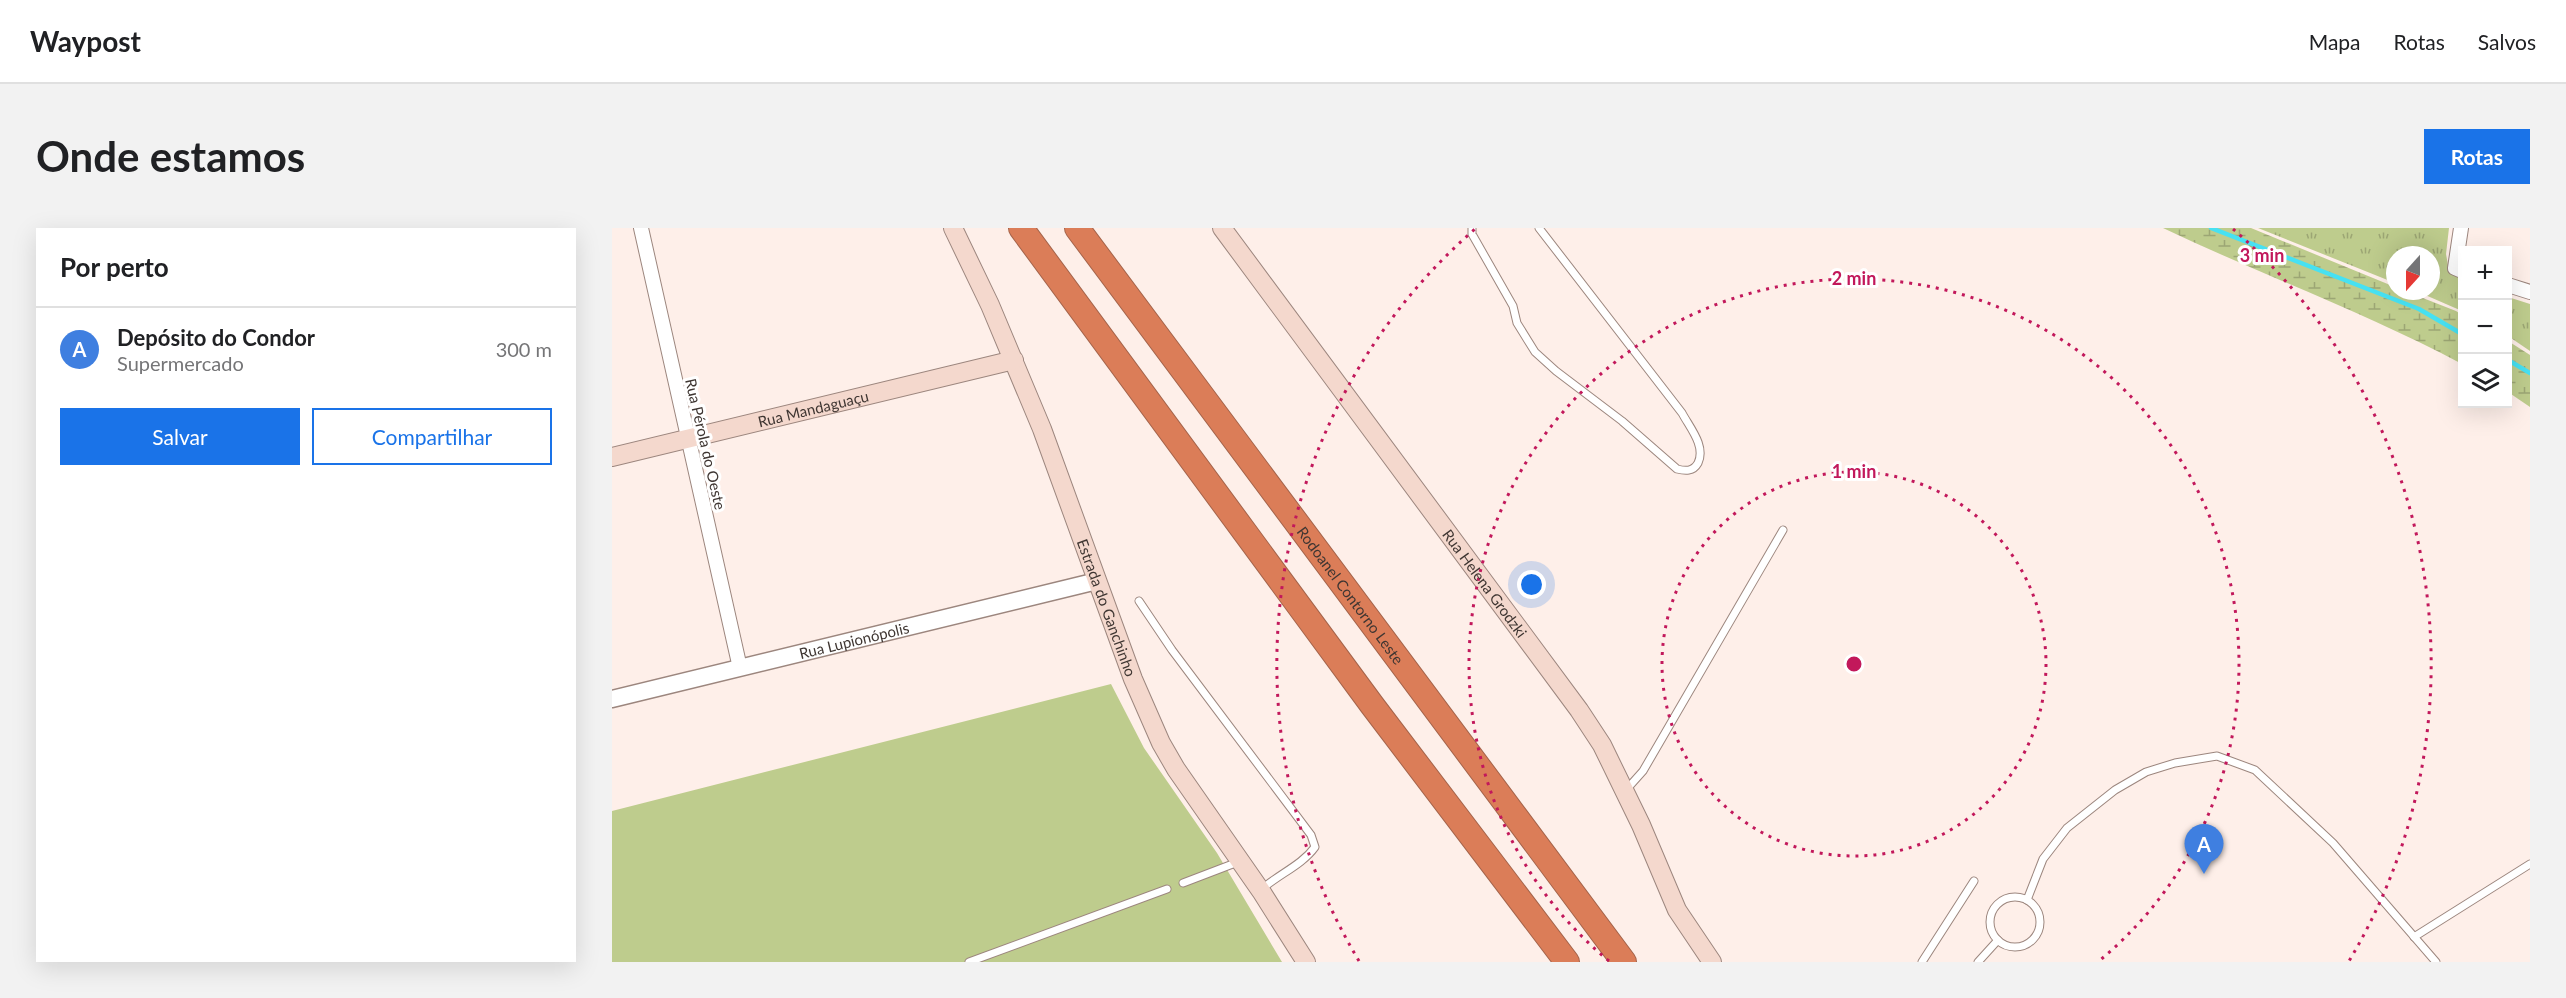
<!DOCTYPE html>
<html lang="pt">
<meta charset="utf-8">
<style>
body{margin:0;font-family:Lato,sans-serif;background:#f2f2f2;color:#202124}
.controls{position:absolute;right:18px;top:18px;display:grid;overflow:hidden;border-radius:0px;box-shadow:0 6px 24px #0002}
.controls button{width:54px;height:54px;display:grid;place-items:center;padding:0;border:0;border-bottom:2px solid #e0e0e0;background:#fff;color:#202124;font:30px sans-serif}
.compass{position:absolute;left:1774px;top:18px;width:54px;height:54px;border-radius:50%;background:#fff;box-shadow:0 6px 24px #0002;rotate:201deg}
.you{position:absolute;left:920px;top:357px;width:21px;height:21px;margin:-15px;border:4px solid #fff;border-radius:50%;background:#1a73e8;box-shadow:0 0 0 9px #1a73e833}
.badge{display:grid;place-items:center;width:39px;height:39px;border-radius:50%;background:#1a73e8;color:#fff;font-size:20px;font-weight:700}
.pin{position:absolute;translate:-50% -50px;filter:drop-shadow(0 2px 3px #0008)}
.pin::after{content:'';position:absolute;top:32px;width:21px;height:18px;background:inherit;clip-path:polygon(0 0,100% 0,50% 100%)}
.list{margin:0;padding:0;list-style:none}
h2{display:flex;justify-content:space-between;align-items:center;height:78px;margin:0;padding:0 24px;font-size:26px}
h2 small{font-size:20px;font-weight:400;color:#757577}
.list li{display:grid;grid-template-columns:39px 1fr auto;gap:18px;align-items:center;box-sizing:border-box;height:84px;padding:0 24px;border-top:2px solid #e0e0e0}
.list b{display:block;font-size:22px;white-space:nowrap}
.list p{margin:0;font-size:20px;white-space:nowrap;color:#757577}
.list em{font-size:20px;font-style:normal;color:#757577}
.actions{display:flex;gap:12px;padding:18px 24px}
.actions a{flex:1;padding:14px 0;border:2px solid #1a73e8;border-radius:0px;text-align:center;font-size:21px;color:#1a73e8}
.actions .main{background:#1a73e8;color:#fff}
.icon{flex:none;width:33px;height:33px;fill:none;stroke:currentColor;stroke-width:2;stroke-linecap:round;stroke-linejoin:round}
.map{position:relative;flex:none;width:1918px;height:734px;overflow:hidden;border-radius:0px}
header{display:flex;align-items:center;gap:36px;box-sizing:border-box;height:84px;padding:0 30px;background:#fff;border-bottom:2px solid #e0e0e0}
header strong{font-size:28px}
nav{display:flex;gap:33px;margin-inline-start:auto;font-size:21px}
.intro{display:flex;align-items:center;justify-content:space-between;box-sizing:border-box;height:144px;padding:0 36px}
h1{margin:0;font-size:42px}
.button{padding:15px 27px;border-radius:0px;background:#1a73e8;color:#fff;font-size:21px;font-weight:700}
main{display:flex;gap:36px;padding:0 36px}
aside{flex:1;background:#fff;border-radius:0px;box-shadow:0 6px 24px #0002}
.map>svg:first-child{display:block}
.green{fill:#becc8d}
.wetland{fill:url(#wetland-marsh)}
.park{fill:url(#park-tufts)}
.lines{fill:none;stroke-linecap:round;stroke-linejoin:round}
.stream{stroke:#47e1f2;stroke-width:4.5}
.service-casing{stroke:#9c867e;stroke-width:9}
.minor-casing{stroke:#9c867e;stroke-width:16}
.tertiary-casing{stroke:#9c867e;stroke-width:19}
.secondary-casing{stroke:#9c867e;stroke-width:20}
.motorway-casing{stroke:#a4644b;stroke-width:26}
.service{stroke:#fff;stroke-width:7}
.minor{stroke:#fff;stroke-width:14}
.tertiary{stroke:#fff;stroke-width:16}
.secondary{stroke:#f4d8cd;stroke-width:18}
.motorway{stroke:#db7d58;stroke-width:24}
.ring{fill:none;stroke:#c2185b;stroke-width:3;stroke-dasharray:3 6}
.labels{text-anchor:middle;dominant-baseline:central;stroke-width:6;stroke-linejoin:round;paint-order:stroke}
.street-label{font-size:15px;fill:#3f3632;stroke:#fff}
.centre{fill:#c2185b;stroke:#fff;stroke-width:3}
.ring-label{font-size:18px;text-anchor:middle;font-weight:bold;fill:#c2185b;stroke:#fff;stroke-width:6;stroke-linejoin:round;paint-order:stroke}
</style>
<header>
<strong>Waypost</strong>
<nav><a>Mapa</a><a>Rotas</a><a>Salvos</a></nav>
</header>
<div class="intro"><h1>Onde estamos</h1><a class="button">Rotas</a></div>
<main>
<aside>
<h2>Por perto<small></small></h2>
<ul class="list">
<li><span class="badge" style="background:#3f7fe0">A</span><div><b>Depósito do Condor</b><p>Supermercado</p></div><em>300 m</em></li>
</ul>
<div class="actions"><a class="main">Salvar</a><a>Compartilhar</a></div>
</aside>
<div class="map">
<svg width="1918" height="734" viewBox="0 0 1918 734">
<defs>
<pattern id="wetland-marsh" width="20" height="14" patternUnits="userSpaceOnUse" patternTransform="scale(1.5)"><rect width="20" height="14" fill="#becc8d"/><path d="M1 5h8M5 5V1M11 12h8M15 12V8" fill="none" stroke="#9ca674"/></pattern>
<pattern id="park-tufts" width="24" height="20" patternUnits="userSpaceOnUse" patternTransform="scale(1.5)"><rect width="24" height="20" fill="#becc8d"/><path d="M3 7l-1-3M5 7V3M7 7l1-3M15 17l-1-3M17 17v-4M19 17l1-3" fill="none" stroke="#9ca674"/></pattern>
</defs>
<rect width="100%" height="100%" fill="#feefe9"/>
<!-- green -->
<path class="green" d="M499 456 532 520 605 625 670 734H0V583Z"/>
<!-- wetland -->
<g class="wetland">
<path d="M1551 0H1639L1783 59V63H1793L1844 83 1850 87V136C1754 85 1650 47 1551 0Z"/>
<path d="M1896 113 1918 127V179L1896 164Z"/>
</g>
<!-- park -->
<g class="park">
<path d="M1646 0H1837L1834 26 1837 43 1850 52V83L1804 63H1819V27H1783V55Z"/>
<path d="M1896 69 1918 76V123L1896 108Z"/>
</g>
<g class="lines">
<!-- stream -->
<g class="stream">
<path d="M1599 0 1807 81 1850 106"/>
<path d="M1896 132 1918 145"/>
</g>
<defs>
<g id="service">
<path d="M860 0V6L901 78 905 95 923 124 944 143 1010 193 1065 241C1073 243 1081 244 1086 235 1094 218 1078 200 1070 185L927 0"/>
<path d="M527 373 560 422 699 607 703 619C690 637 667 646 650 661"/>
<path d="M1014 562 1031 543 1171 302"/>
<path d="M571 655 626 634"/>
<circle cx="1403" cy="694" r="25"/>
<path d="M1415 672 1431 631 1455 600 1503 562 1534 544 1563 535 1605 528 1643 542 1721 615 1824 734"/>
<path d="M1802 709 1918 636"/>
<path d="M357 734 555 661"/>
<path d="M1310 734 1362 653"/>
<path d="M1366 734 1386 712"/>
</g>
<g id="minor">
<path d="M29 0 128 440"/>
<path d="M1849 0 1843 40 1850 43"/>
<path d="M1896 57 1918 64"/>
</g>
<g id="tertiary">
<path id="s1" d="M0 471 485 353"/>
</g>
<g id="secondary">
<path id="s2" d="M341 0 378 77 430 201 521 451 549 515 564 541 649 663 694 734"/>
<path id="s3" d="M610 0 967 482 990 517 1029 597 1065 682 1100 734"/>
<path id="s4" d="M0 229 402 132"/>
</g>
<g id="motorway">
<path d="M409 0 760 477 955 734"/>
<path id="s5" d="M465 0 1012 734"/>
</g>
</defs>
<!-- service casing -->
<use href="#service" class="service-casing"/>
<!-- minor casing -->
<use href="#minor" class="minor-casing"/>
<!-- tertiary casing -->
<use href="#tertiary" class="tertiary-casing"/>
<!-- secondary casing -->
<use href="#secondary" class="secondary-casing"/>
<!-- motorway casing -->
<use href="#motorway" class="motorway-casing"/>
<!-- service -->
<use href="#service" class="service"/>
<!-- minor -->
<use href="#minor" class="minor"/>
<!-- tertiary -->
<use href="#tertiary" class="tertiary"/>
<!-- secondary -->
<use href="#secondary" class="secondary"/>
<!-- motorway -->
<use href="#motorway" class="motorway"/>
</g>
<!-- distance rings -->
<g class="ring">
<circle cx="1242" cy="436" r="192"/>
<path d="M997 733A385 385 0 1 1 1487 733"/>
<path d="M747 733A577 577 0 0 1 863 1M1621 1A577 577 0 0 1 1737 733"/>
</g>
<g class="labels">
<!-- street labels -->
<g class="street-label">
<text stroke="none"><textPath href="#s4" startOffset="207">Rua Mandaguaçu</textPath></text>
<text transform="translate(94 216) rotate(77)">Rua Pérola do Oeste</text>
<text stroke="none"><textPath href="#s3" startOffset="442">Rua Helena Grodzki</textPath></text>
<text stroke="none"><textPath href="#s5" startOffset="458">Rodoanel Contorno Leste</textPath></text>
<text stroke="none"><textPath href="#s2" startOffset="410">Estrada do Ganchinho</textPath></text>
<text stroke="none"><textPath href="#s1" startOffset="249">Rua Lupionópolis</textPath></text>
</g>
</g>
<circle cx="1242" cy="436" r="9" class="centre"/>
<g class="ring-label">
<text x="1650" y="34">3 min</text>
<text x="1242" y="57">2 min</text>
<text x="1242" y="250">1 min</text>
</g>
</svg>
<div class="controls">
<button>+</button>
<button>−</button>
<button><svg class="icon" aria-label="layers" viewBox="0 0 24 24"><path d="M12 4l9 5-9 5-9-5zM3 14l9 5 9-5"/></svg></button>
</div>
<svg class="compass" viewBox="-18 -18 36 36"><path d="M0-13l5 13h-10z" fill="#e53935"/><path d="M0 13l5-13h-10z" fill="#757577"/></svg>
<div class="you"></div>
<div class="pin badge" style="left:1592px;top:646px;background:#3f7fe0">A</div>
</div>
</main>
